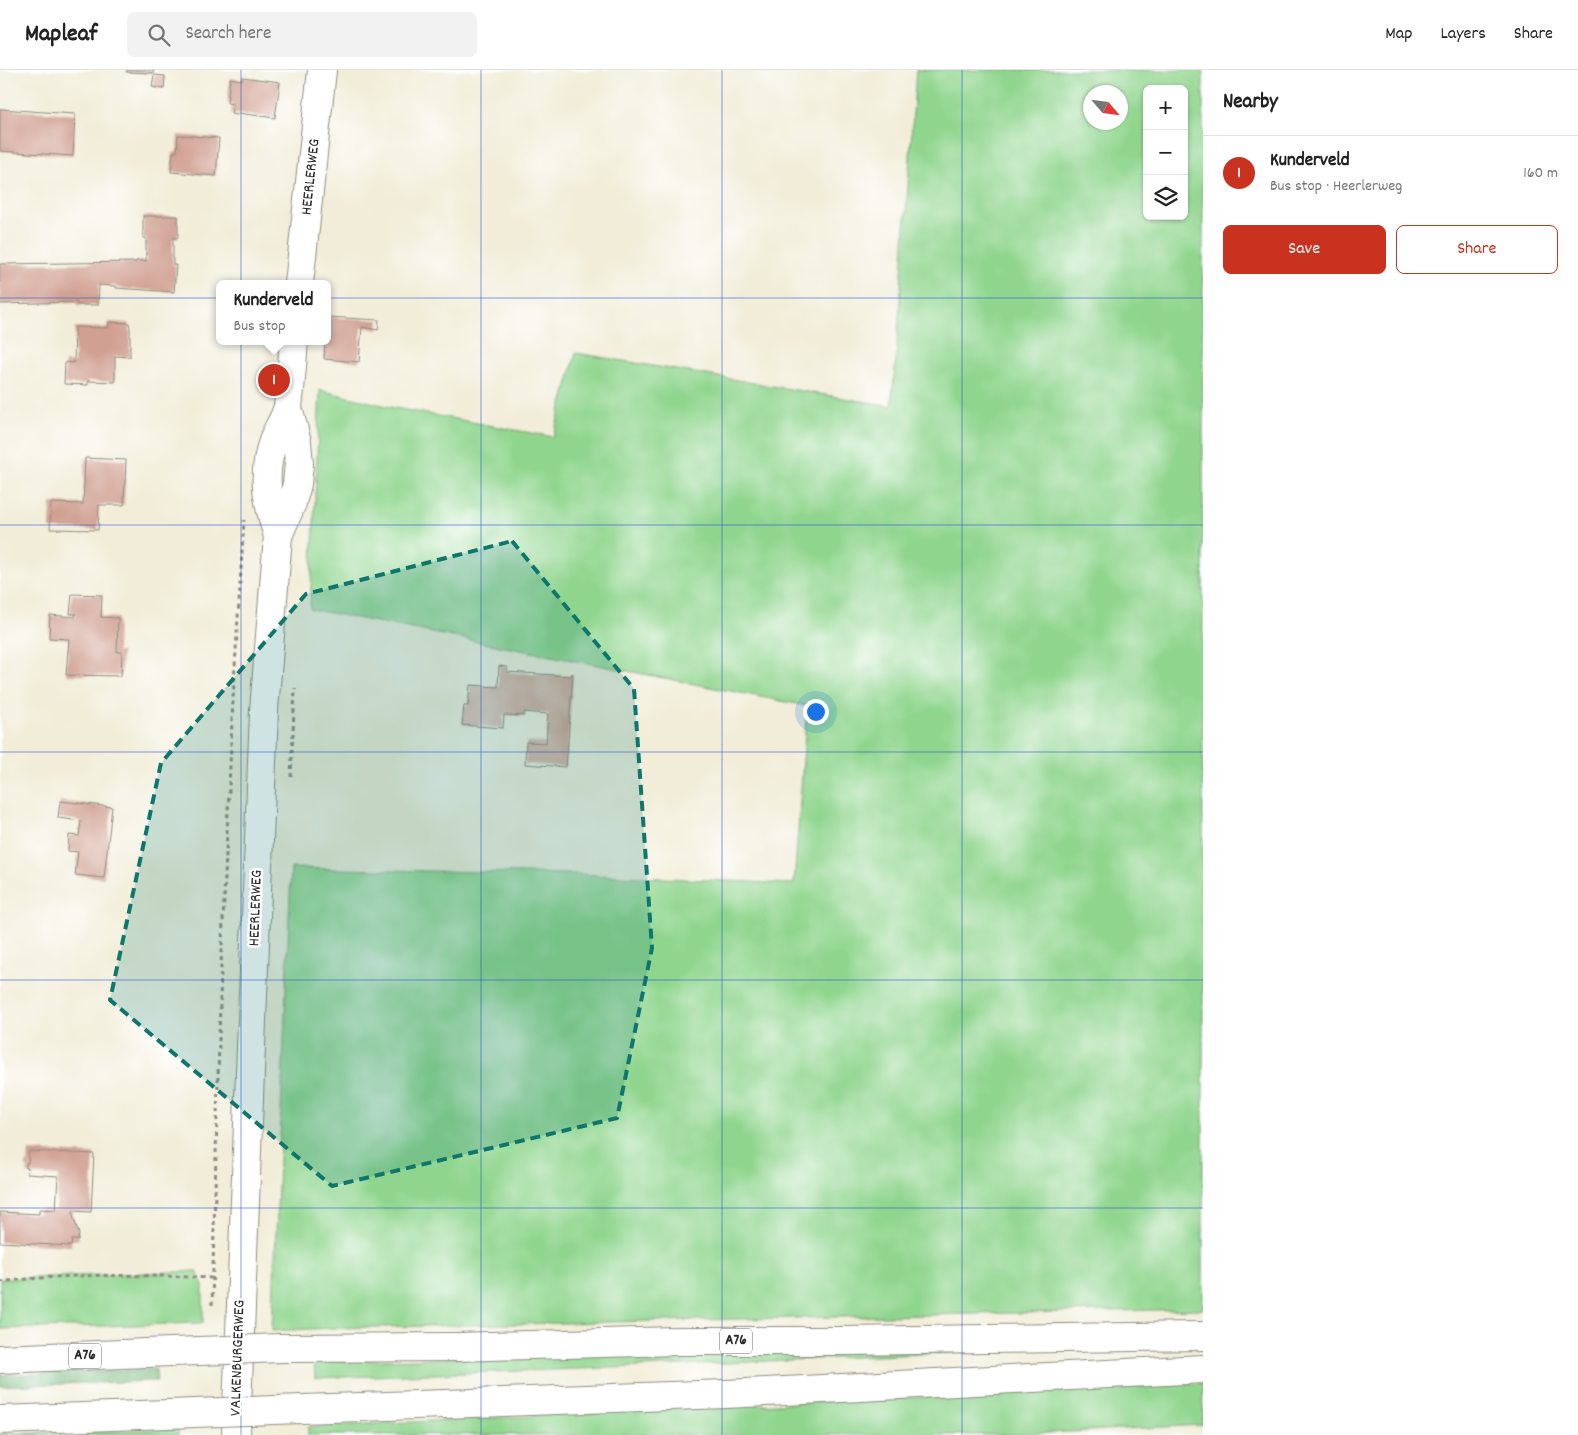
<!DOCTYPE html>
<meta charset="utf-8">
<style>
body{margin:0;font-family:Dekko,sans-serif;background:#f2f2f2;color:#222}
.controls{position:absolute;right:15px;top:15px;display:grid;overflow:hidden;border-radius:8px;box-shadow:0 1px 4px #0004}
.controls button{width:45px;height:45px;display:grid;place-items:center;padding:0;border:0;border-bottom:1px solid #e0e0e0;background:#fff;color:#222;font:25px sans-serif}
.compass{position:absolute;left:1083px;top:15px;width:45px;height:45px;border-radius:50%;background:#fff;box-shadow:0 1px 4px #0004;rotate:118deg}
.you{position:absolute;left:815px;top:641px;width:18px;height:18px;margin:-12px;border:4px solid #fff;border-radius:50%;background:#1a73e8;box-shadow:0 0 0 8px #1a73e833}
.badge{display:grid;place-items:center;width:32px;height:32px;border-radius:50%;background:#c8321e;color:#fff;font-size:16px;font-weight:700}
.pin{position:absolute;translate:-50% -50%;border:2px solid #fff;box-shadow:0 1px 5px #0006}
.popup{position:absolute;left:216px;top:210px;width:115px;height:65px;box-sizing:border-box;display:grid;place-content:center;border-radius:8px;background:#fff;filter:drop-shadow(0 1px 4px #0005);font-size:16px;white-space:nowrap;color:#767676}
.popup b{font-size:19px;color:#222}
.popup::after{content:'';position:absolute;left:50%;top:100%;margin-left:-10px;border:10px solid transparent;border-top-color:#fff}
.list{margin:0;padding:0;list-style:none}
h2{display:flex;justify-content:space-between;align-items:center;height:65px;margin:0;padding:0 20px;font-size:21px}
h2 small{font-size:16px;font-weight:400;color:#767676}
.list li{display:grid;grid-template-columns:32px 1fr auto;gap:15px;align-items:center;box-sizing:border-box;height:75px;padding:0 20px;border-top:1px solid #e0e0e0}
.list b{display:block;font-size:19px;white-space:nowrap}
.list p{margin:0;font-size:16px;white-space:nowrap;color:#767676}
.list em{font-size:16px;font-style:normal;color:#767676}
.actions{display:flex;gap:10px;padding:15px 20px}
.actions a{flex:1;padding:11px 0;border:1px solid #c8321e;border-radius:8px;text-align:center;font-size:18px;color:#c8321e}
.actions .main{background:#c8321e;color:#fff}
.icon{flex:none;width:28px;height:28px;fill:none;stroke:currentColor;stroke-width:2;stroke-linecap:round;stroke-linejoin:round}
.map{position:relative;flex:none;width:1203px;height:1365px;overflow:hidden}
header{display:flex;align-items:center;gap:30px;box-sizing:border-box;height:70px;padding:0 25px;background:#fff;border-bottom:1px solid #e0e0e0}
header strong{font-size:24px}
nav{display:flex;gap:28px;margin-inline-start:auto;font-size:18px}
.search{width:350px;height:45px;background:#f2f2f2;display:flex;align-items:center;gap:12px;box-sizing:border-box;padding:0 18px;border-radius:8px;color:#767676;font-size:19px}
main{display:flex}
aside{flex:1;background:#fff}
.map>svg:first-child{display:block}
.green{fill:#90d58e;stroke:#5e805c;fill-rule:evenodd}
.forest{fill:#74b679;stroke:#507052}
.building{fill:#d0a092}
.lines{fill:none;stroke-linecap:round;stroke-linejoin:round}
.tertiary-casing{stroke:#8e8c82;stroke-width:30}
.motorway-casing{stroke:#8e8c82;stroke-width:30}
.path{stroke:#8e8c82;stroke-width:3;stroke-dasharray:4 4;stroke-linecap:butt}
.tertiary{stroke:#fff;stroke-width:28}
.motorway{stroke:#fff;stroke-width:28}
.motorway-bridge-casing{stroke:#8e8c82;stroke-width:30;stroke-linecap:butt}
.motorway-bridge{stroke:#fff;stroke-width:28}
.marked{fill:#0f766e;fill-opacity:0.2;stroke:#0f766e;stroke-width:4;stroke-dasharray:10 6;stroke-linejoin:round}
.grid{fill:none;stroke:#1d4ed8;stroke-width:1;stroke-opacity:0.55}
.labels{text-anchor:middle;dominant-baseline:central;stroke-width:5;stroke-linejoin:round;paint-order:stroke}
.shield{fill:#fff;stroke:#6b6b6b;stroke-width:1}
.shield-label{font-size:15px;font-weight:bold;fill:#2b2b2b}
.street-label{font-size:16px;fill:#2b2b2b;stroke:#fff}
</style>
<header>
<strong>Mapleaf</strong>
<div class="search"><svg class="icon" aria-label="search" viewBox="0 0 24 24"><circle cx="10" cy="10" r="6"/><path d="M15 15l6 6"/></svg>Search here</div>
<nav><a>Map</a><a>Layers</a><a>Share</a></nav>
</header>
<main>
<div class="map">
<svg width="1203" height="1365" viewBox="0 0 1203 1365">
<rect width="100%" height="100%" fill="#fff"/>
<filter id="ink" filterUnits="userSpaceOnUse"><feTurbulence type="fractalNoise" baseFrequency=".02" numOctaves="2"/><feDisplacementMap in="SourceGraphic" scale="10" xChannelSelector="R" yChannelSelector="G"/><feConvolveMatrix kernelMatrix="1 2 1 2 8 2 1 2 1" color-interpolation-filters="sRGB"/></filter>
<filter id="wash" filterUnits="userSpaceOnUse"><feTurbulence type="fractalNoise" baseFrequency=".0096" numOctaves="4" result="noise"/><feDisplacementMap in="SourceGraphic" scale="20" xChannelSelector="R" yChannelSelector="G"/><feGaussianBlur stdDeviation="1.12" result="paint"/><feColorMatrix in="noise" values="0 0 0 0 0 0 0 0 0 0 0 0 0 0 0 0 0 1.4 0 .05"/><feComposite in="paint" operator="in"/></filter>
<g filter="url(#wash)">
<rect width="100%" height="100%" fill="#f1edd8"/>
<!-- green -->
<g class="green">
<path d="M916 0H1203V1239L334 1258 272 1261 291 798 575 804 794 814 807 636 310 539 320 320 395 338 553 367 576 283 891 336 896 289ZM1147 19H1184V146H1147ZM1120 22V52H1090V22Z"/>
<path d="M197 1201 203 1216V1253L0 1259V1209Z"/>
<path d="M986 1281 641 1297 315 1308 314 1292 639 1282Z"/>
<path d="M1203 1313V1355L1009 1365H308V1357Z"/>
<path d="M178 1359V1365H0V1364Z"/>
</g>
<!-- forest -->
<path class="forest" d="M156 1299 157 1311 0 1316V1305Z"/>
<g id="blocks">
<!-- building -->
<g class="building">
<path d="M127 0H154L153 3 126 2Z"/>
<path d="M154 5 165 6 164 19 152 17Z"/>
<path d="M242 7 280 12 275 48 238 43 237 45 231 44 233 34 227 33 230 8 242 10Z"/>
<path d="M0 39 75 44 73 86 0 81Z"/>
<path d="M178 65 219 68 216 106 171 102 173 82H177Z"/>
<path d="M143 146H178V168H173V195H176L174 222 116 218V216L99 215 98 235H77V232L0 234V194L136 192V191H146V168H143Z"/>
<path d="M328 247 379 250 378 260 362 257 359 292 324 289 325 271H328Z"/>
<path d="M109 252 129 253 130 258V287L115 286V312L88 311V315L64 314 65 292 74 293 75 257 108 258Z"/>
<path d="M85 388 126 390 124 435H99L98 460 50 459 51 433 83 434Z"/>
<path d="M72 524 102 525 101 547 118 548 117 582H122L121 606 66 605 69 569 49 568 50 545 75 547 76 544H70Z"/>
<path d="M499 596 507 597V602L571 606V604H573L566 697 525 694 526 672 546 673 548 644 524 642V646L504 645 503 658 462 655 464 636H468L470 615 498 617Z"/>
<path d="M60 731 112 737 104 808 75 805 78 782 68 781 69 765 79 766 81 751 58 748Z"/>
<path d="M29 1081 94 1084 91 1142 73 1141V1146L79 1164 78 1170H72L71 1176 0 1172V1142L39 1144V1139L56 1140 58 1106 27 1104 28 1098H26V1093H28Z"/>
</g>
</g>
</g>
<g filter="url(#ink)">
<use href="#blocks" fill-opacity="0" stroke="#8e8c82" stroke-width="1"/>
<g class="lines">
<defs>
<g id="tertiary">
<path d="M299 214 322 0"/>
<path d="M278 466C267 431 261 404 274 368 278 358 286 347 288 336 291 315 292 293 294 271"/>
<path d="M236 1365 264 640 278 466 292 433 297 414 299 394 297 372 288 338"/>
</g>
<g id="motorway">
<path d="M282 1278 456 1277 676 1271H845L1203 1266"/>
<path d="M0 1289 171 1282"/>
<path d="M302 1339 726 1324 1203 1299"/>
<path d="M0 1350 168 1344"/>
</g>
</defs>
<!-- tertiary casing -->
<use href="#tertiary" class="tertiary-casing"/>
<!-- motorway casing -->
<use href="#motorway" class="motorway-casing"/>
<!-- path -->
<g class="path">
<path d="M291 707 295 618"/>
<path d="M0 1212C71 1203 142 1205 213 1208"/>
<path d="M212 1235 221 896 233 629 244 450"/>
</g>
<!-- tertiary -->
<use href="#tertiary" class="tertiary"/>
<!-- motorway -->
<use href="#motorway" class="motorway"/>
<defs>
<g id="motorway-bridge">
<path d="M171 1282 282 1278"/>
<path d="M168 1344 302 1339"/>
</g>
</defs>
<!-- motorway-bridge casing -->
<use href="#motorway-bridge" class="motorway-bridge-casing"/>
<!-- motorway-bridge -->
<use href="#motorway-bridge" class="motorway-bridge"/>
</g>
</g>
<!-- marked area -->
<path class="marked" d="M512 471 634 619 652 878 617 1048 332 1116 110 930 161 693 306 524Z"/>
<!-- grid -->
<path class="grid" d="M241 0V1365M481 0V1365M722 0V1365M962 0V1365M0 228H1203M0 455H1203M0 682H1203M0 910H1203M0 1138H1203"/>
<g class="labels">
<!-- shield labels -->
<g class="shield">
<rect x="720" y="1258.5" width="32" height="25" rx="4"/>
<rect x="69" y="1273.5" width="32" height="25" rx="4"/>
</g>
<g class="shield-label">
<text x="736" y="1271">A76</text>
<text x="85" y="1286">A76</text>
</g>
<!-- street labels -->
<g class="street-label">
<text transform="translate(311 107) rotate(-84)">HEERLERWEG</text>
<text transform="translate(256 838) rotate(-88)">HEERLERWEG</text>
<text transform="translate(238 1288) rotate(-88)">VALKENBURGERWEG</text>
</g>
</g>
</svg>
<div class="controls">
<button>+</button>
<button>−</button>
<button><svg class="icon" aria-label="layers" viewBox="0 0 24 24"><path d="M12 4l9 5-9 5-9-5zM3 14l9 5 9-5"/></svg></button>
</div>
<svg class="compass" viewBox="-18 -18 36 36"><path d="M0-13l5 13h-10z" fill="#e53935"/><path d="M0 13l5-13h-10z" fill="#767676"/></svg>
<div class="you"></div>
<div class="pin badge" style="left:274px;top:310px">1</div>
<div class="popup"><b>Kunderveld</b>Bus stop</div>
</div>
<aside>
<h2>Nearby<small></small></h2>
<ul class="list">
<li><span class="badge">1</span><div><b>Kunderveld</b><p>Bus stop · Heerlerweg</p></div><em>160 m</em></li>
</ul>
<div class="actions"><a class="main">Save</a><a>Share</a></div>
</aside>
</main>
